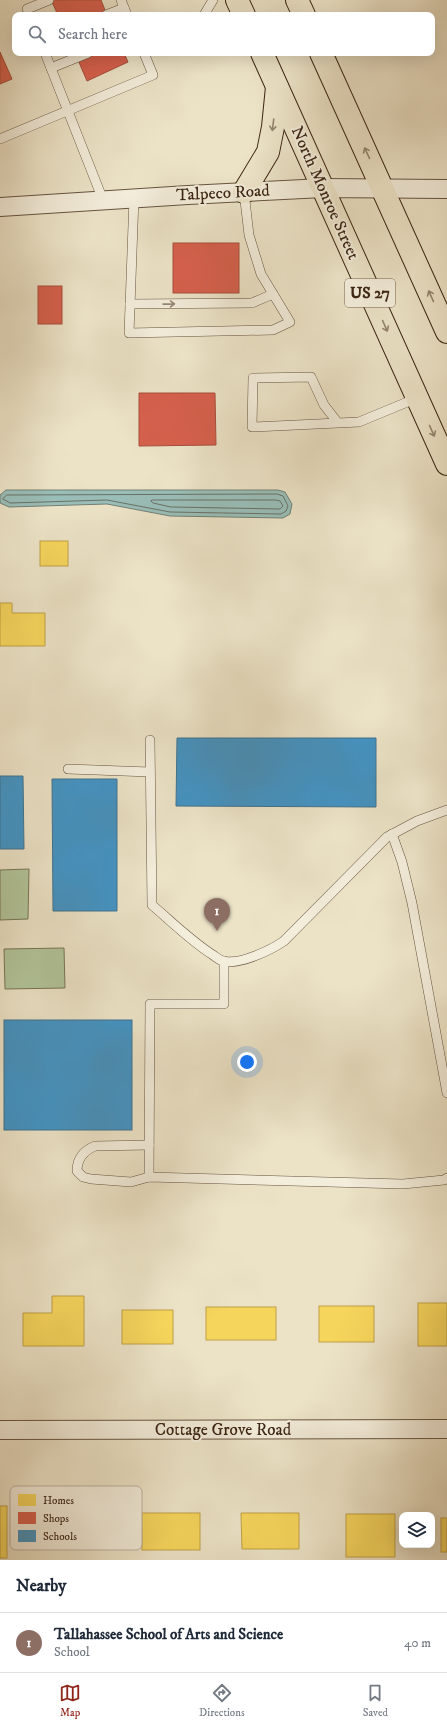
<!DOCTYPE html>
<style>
body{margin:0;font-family:"IM FELL DW Pica",serif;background:#f2f2f3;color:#1f2937}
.controls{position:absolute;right:12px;bottom:12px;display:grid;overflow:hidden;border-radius:8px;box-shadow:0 4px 16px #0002}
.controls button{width:36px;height:36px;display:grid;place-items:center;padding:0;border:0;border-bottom:1px solid #e0e1e3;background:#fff;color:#1f2937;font:20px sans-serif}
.you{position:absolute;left:247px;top:1062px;width:14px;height:14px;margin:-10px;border:3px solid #fff;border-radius:50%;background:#1a73e8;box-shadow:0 0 0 6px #1a73e833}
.badge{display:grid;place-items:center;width:26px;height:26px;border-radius:50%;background:#8f2418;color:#fff;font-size:13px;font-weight:700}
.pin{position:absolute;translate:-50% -33px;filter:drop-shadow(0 1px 2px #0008)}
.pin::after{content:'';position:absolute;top:21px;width:14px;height:12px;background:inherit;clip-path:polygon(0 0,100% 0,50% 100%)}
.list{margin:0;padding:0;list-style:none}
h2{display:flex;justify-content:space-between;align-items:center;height:52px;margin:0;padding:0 16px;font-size:17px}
h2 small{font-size:13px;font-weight:400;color:#747a83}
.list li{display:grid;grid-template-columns:26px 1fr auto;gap:12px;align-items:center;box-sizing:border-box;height:60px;padding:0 16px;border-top:1px solid #e0e1e3}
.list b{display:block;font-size:15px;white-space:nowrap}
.list p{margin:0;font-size:13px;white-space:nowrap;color:#747a83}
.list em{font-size:13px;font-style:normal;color:#747a83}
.icon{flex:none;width:22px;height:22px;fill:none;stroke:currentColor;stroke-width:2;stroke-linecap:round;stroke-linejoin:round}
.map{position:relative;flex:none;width:447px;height:1560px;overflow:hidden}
.search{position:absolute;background:#fff;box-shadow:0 4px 16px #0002;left:12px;right:12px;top:12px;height:44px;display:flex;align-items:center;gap:10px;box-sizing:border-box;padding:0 14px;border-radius:8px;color:#747a83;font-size:15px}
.sheet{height:112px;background:#fff}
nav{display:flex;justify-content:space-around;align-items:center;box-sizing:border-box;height:56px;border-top:1px solid #e0e1e3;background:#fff;font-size:11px;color:#747a83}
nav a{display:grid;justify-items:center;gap:2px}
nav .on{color:#8f2418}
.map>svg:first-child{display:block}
.green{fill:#b2c59a;stroke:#767456}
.water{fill:#99beb8;stroke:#738076}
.homes{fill:#f6d55c;stroke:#bea046}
.shops{fill:#d6604d;stroke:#a74e3c}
.schools{fill:#4393c3;stroke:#40728e}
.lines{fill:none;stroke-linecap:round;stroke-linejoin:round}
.shore{stroke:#6a7166;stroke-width:1}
.service-casing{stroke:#665440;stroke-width:10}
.minor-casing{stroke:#665440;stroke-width:20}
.trunk-casing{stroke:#3a2413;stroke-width:24}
.service{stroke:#f3eddb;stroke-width:9}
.minor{stroke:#f3eddb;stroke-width:18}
.trunk{stroke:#ece3c7;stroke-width:22}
.oneway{stroke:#93846d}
.oneway2{stroke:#968877}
.labels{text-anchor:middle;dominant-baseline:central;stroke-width:4;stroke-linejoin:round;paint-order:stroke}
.shield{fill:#f3eddb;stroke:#72604f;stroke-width:1}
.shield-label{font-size:16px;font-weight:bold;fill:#3a2413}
.street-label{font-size:17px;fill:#3a2413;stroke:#f3eddb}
.key{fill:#f3eddb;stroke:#bcb19f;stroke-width:1}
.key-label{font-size:11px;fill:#3a2413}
</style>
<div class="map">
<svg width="447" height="1560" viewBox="0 0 447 1560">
<rect width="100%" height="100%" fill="#ece3c7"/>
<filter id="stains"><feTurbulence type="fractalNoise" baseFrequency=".005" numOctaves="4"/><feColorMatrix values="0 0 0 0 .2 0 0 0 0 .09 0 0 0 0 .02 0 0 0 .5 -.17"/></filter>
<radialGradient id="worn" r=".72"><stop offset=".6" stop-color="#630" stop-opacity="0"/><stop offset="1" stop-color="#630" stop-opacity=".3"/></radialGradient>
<!-- green -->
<g class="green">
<path d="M29 869 28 919 0 920V870Z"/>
<path d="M64 948 65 988 5 989 4 949Z"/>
</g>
<!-- water -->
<path class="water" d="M6 490H278L285 492 292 504 290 514 283 518 170 516 107 504 9 507 0 503V495Z"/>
<!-- homes -->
<g class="homes">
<rect x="40" y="541" width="28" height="25"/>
<path d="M0 603H12V613H45V646H0Z"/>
<path d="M52 1296H84V1346H23V1313H52Z"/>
<rect x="418" y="1303" width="29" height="43"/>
<rect x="319" y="1306" width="55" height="36"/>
<rect x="206" y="1307" width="70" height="33"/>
<rect x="122" y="1310" width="51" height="34"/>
<rect x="0" y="1506" width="7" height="52"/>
<rect x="142" y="1513" width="58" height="37"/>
<path d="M241 1513H299V1549H242Z"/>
<rect x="346" y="1514" width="49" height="43"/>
<rect x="441" y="1518" width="6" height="34"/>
</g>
<!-- shops -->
<g class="shops">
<path d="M51 0H101L107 15H58Z"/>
<path d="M0 52 12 79 0 84Z"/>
<path d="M75 53H124L128 62 87 81Z"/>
<rect x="173" y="243" width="66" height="50"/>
<rect x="38" y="286" width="24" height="38"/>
<path d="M139 393H215L216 445 139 446Z"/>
</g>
<!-- schools -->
<g class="schools">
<path d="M177 738H376V807L176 806Z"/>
<path d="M0 776H23L24 849H0Z"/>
<path d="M52 779H117V911H53Z"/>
<rect x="4" y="1020" width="128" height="110"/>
</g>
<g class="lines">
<!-- shore -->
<g class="shore">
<path d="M7 495 277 494 283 496 288 506 286 511 281 514 170 512 107 500 10 503 3 499Z"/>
<path d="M153 500H276L280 501 283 506 280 509 171 507 153 503 151 501Z"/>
</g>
<defs>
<g id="service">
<path d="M121 0 127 15"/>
<path d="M27 9 49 0"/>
<path d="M106 15 124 8"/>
<path d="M204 15 213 0"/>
<path d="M45 53 103 200"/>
<path d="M51 68 88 53"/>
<path d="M0 139 153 75 144 53"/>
<path d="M134 198 129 333 273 330 290 322 261 274 249 235 244 192"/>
<path d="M130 304 252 303 273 294"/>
<path d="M338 423 324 405 311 377 253 378 252 427 359 422 417 398"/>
<path d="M150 740 152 905C172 922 191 941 213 955 216 957 220 961 224 961 240 965 271 950 284 941L387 837 417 821 447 810"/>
<path d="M68 769 150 772"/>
<path d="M392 834 402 862 412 903 447 1093"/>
<path d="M149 1145 95 1146C83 1151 77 1159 77 1171L83 1177 91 1179 131 1182 149 1177 403 1184 444 1180 447 1178"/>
<path d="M149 1177 150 1004H224V961"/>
</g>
<g id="minor">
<path d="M0 207 188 195 323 188 447 189"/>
<path d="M0 1430 447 1429"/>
</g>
<g id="trunk">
<path d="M237 0 244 15"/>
<path d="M297 0 304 15"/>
<path d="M262 53 447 464"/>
<path d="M321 53 447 332"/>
<path d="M244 192 268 152 273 127 277 87"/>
</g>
</defs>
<!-- service casing -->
<use href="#service" class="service-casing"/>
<!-- minor casing -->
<use href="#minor" class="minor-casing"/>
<!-- trunk casing -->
<use href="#trunk" class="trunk-casing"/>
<!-- service -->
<use href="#service" class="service"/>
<!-- minor -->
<use href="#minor" class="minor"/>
<!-- trunk -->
<use href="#trunk" class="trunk"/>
</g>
<!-- one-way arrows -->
<defs><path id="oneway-shaft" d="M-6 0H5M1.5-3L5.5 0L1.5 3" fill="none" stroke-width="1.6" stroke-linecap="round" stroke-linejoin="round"/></defs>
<g class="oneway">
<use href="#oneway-shaft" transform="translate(273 125) rotate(97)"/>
<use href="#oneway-shaft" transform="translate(367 153) rotate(-115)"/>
<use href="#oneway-shaft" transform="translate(431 296) rotate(-114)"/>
<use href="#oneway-shaft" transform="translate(385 326) rotate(66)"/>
<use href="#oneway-shaft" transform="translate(432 431) rotate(66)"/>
</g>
<use class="oneway2" href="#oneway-shaft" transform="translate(169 304) rotate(-1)"/>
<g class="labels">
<!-- shield labels -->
<rect class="shield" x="345" y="279" width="50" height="28" rx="3"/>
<g class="shield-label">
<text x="370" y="293">US 27</text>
</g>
<!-- street labels -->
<g class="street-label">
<text transform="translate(223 193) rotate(-3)">Talpeco Road</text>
<text transform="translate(325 193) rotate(66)">North Monroe Street</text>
<text x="223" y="1430">Cottage Grove Road</text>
</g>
</g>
<!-- legend -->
<rect x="10" y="1486" width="132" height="64" rx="6" class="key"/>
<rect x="18" y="1494" width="18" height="12" fill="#f6d55c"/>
<rect x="18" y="1512" width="18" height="12" fill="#d6604d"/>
<rect x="18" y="1530" width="18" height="12" fill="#4393c3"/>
<g class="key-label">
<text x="43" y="1504">Homes</text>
<text x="43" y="1522">Shops</text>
<text x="43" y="1540">Schools</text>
</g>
<rect width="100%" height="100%" filter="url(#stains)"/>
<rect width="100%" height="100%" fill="url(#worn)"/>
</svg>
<div class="controls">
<button><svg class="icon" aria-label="layers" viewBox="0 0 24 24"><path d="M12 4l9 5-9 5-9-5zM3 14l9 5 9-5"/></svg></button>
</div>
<div class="you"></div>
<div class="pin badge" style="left:217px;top:931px;background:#8d6e63">1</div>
<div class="search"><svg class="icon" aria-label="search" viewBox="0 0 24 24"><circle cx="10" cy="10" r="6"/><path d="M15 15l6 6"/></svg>Search here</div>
</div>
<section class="sheet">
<h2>Nearby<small></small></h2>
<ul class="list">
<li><span class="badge" style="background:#8d6e63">1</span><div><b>Tallahassee School of Arts and Science</b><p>School</p></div><em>40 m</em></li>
</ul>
</section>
<nav>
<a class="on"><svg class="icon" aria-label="map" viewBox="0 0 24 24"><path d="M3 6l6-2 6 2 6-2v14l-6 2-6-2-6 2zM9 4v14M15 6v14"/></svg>Map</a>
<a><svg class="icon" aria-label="directions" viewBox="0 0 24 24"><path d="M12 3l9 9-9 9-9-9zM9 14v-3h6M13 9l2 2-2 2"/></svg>Directions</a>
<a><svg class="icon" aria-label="saved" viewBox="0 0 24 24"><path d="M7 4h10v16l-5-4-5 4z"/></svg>Saved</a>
</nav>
